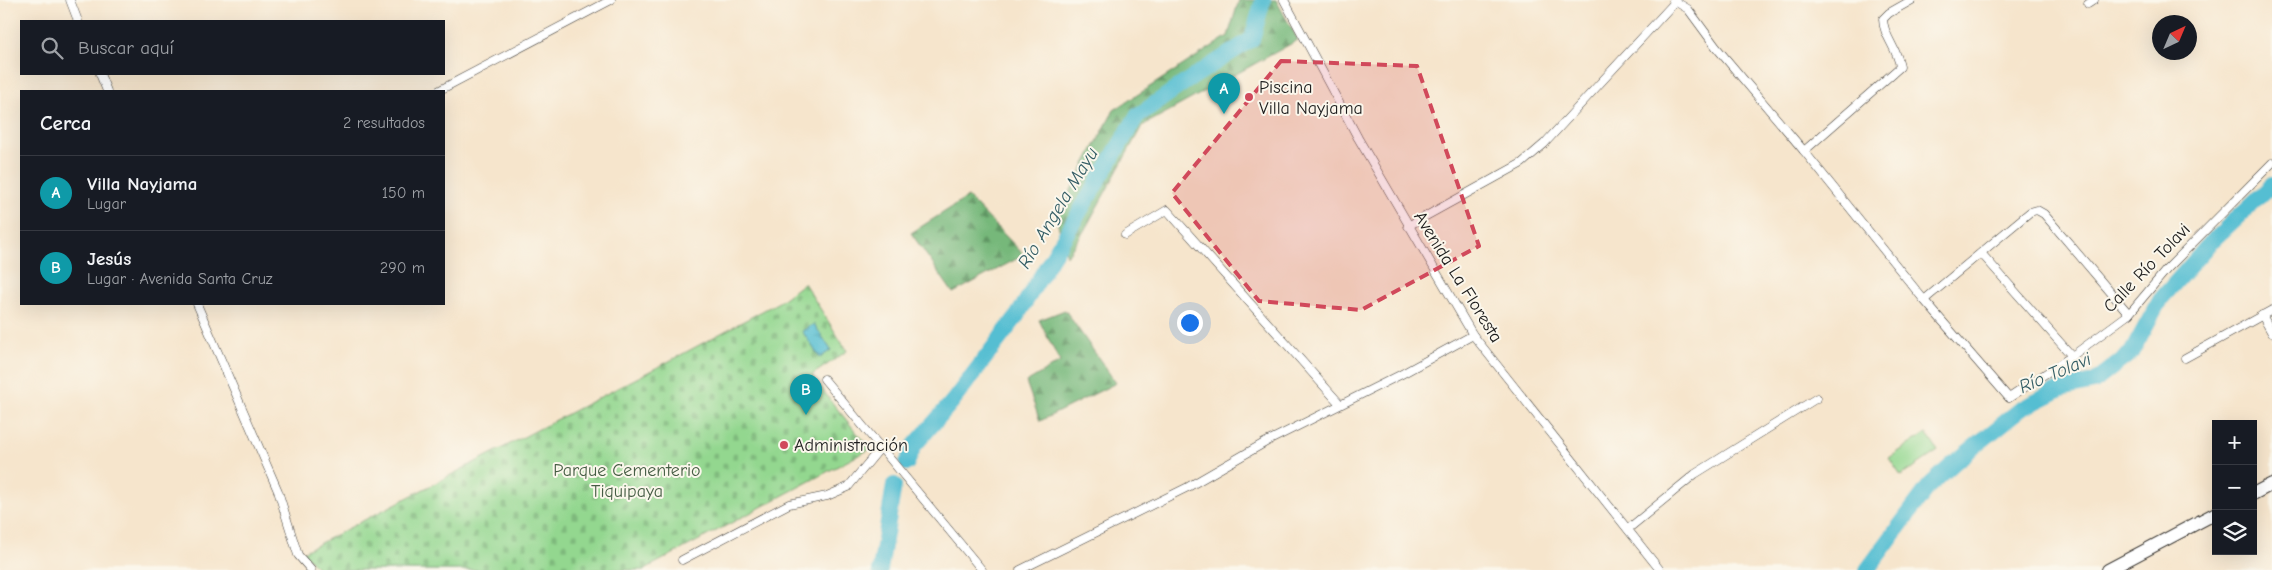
<!DOCTYPE html>
<html lang="es">
<meta charset="utf-8">
<style>
body{margin:0;font-family:"Comic Neue",sans-serif;background:#20242c;color:#f1f3f6}
.controls{position:absolute;right:15px;bottom:15px;display:grid;overflow:hidden;border-radius:0px;box-shadow:0 5px 20px #0002}
.controls button{width:45px;height:45px;display:grid;place-items:center;padding:0;border:0;border-bottom:1px solid #363941;background:#171b24;color:#f1f3f6;font:25px sans-serif}
.compass{position:absolute;left:2152px;top:15px;width:45px;height:45px;border-radius:50%;background:#171b24;box-shadow:0 5px 20px #0002;rotate:44deg}
.you{position:absolute;left:1189px;top:322px;width:18px;height:18px;margin:-12px;border:4px solid #fff;border-radius:50%;background:#1a73e8;box-shadow:0 0 0 8px #1a73e833}
.badge{display:grid;place-items:center;width:32px;height:32px;border-radius:50%;background:#ea580c;color:#fff;font-size:16px;font-weight:700}
.pin{position:absolute;translate:-50% -41px;filter:drop-shadow(0 1px 2px #0008)}
.pin::after{content:'';position:absolute;top:26px;width:18px;height:15px;background:inherit;clip-path:polygon(0 0,100% 0,50% 100%)}
.list{margin:0;padding:0;list-style:none}
h2{display:flex;justify-content:space-between;align-items:center;height:65px;margin:0;padding:0 20px;font-size:21px}
h2 small{font-size:16px;font-weight:400;color:#9ea1a6}
.list li{display:grid;grid-template-columns:32px 1fr auto;gap:15px;align-items:center;box-sizing:border-box;height:75px;padding:0 20px;border-top:1px solid #363941}
.list b{display:block;font-size:19px;white-space:nowrap}
.list p{margin:0;font-size:16px;white-space:nowrap;color:#9ea1a6}
.list em{font-size:16px;font-style:normal;color:#9ea1a6}
.icon{flex:none;width:28px;height:28px;fill:none;stroke:currentColor;stroke-width:2;stroke-linecap:round;stroke-linejoin:round}
.map{position:relative;flex:none;width:2272px;height:570px;overflow:hidden}
.search{position:absolute;background:#171b24;box-shadow:0 5px 20px #0002;left:20px;top:20px;width:425px;height:55px;display:flex;align-items:center;gap:12px;box-sizing:border-box;padding:0 18px;border-radius:0px;color:#9ea1a6;font-size:19px}
.panel{position:absolute;background:#171b24;box-shadow:0 5px 20px #0002;left:20px;top:90px;width:425px;height:215px;border-radius:0px}
.map>svg:first-child{display:block}
.forest{fill:url(#forest-firs);stroke:#496a4b}
.cemetery{fill:url(#cemetery-stones);stroke:#587a56}
.garden{fill:#93d78f;stroke:#587a56}
.water{fill:url(#water-ripples);stroke:#386d77}
.lines{fill:none;stroke-linecap:round;stroke-linejoin:round}
.river{stroke:#55bed2;stroke-width:16}
.street-casing{stroke:#3d3a36;stroke-width:9}
.primary-casing{stroke:#3d3a36;stroke-width:14}
.street{stroke:#fff;stroke-width:8}
.primary{stroke:#fff;stroke-width:12}
.marked{fill:#d1495b;fill-opacity:0.2;stroke:#d1495b;stroke-width:4;stroke-dasharray:10 6;stroke-linejoin:round}
.poi-dot{fill:#d1495b;stroke:#fbf7ec;stroke-width:2}
.labels{text-anchor:middle;dominant-baseline:central;stroke-width:4;stroke-linejoin:round;paint-order:stroke}
.poi-label{font-size:18px;fill:#1c1c1c;stroke:#fbf7ec;text-anchor:start}
.street-label{font-size:18px;fill:#1c1c1c;stroke:#fbf7ec}
.park-label{font-size:18px;fill:#465d44;stroke:#fbf7ec}
.water-label{font-size:19px;font-style:italic;fill:#335d65;stroke:#fbf7ec}
</style>
<div class="map">
<svg width="2272" height="570" viewBox="0 0 2272 570">
<defs>
<pattern id="forest-firs" width="22" height="20" patternUnits="userSpaceOnUse" patternTransform="scale(1.25)"><rect width="22" height="20" fill="#76b87a"/><path d="M5 1l3.5 6h-7zM16 11l3.5 6h-7z" fill="#609563"/></pattern>
<pattern id="cemetery-stones" width="16" height="16" patternUnits="userSpaceOnUse" patternTransform="scale(1.25)"><rect width="16" height="16" fill="#93d78f"/><path d="M2 7V4a2 2 0 0 1 4 0v3zM10 15v-3a2 2 0 0 1 4 0v3z" fill="#7eb87b"/></pattern>
<pattern id="water-ripples" width="26" height="14" patternUnits="userSpaceOnUse" patternTransform="scale(1.25)"><rect width="26" height="14" fill="#55bed2"/><path d="M2 4q2-2 4 0t4 0M15 11q2-2 4 0t4 0" fill="none" stroke="#469aaa"/></pattern>
</defs>
<rect width="100%" height="100%" fill="#fbf7ec"/>
<filter id="ink" filterUnits="userSpaceOnUse"><feTurbulence type="fractalNoise" baseFrequency=".02" numOctaves="2"/><feDisplacementMap in="SourceGraphic" scale="10" xChannelSelector="R" yChannelSelector="G"/><feConvolveMatrix kernelMatrix="1 2 1 2 8 2 1 2 1" color-interpolation-filters="sRGB"/></filter>
<filter id="wash" filterUnits="userSpaceOnUse"><feTurbulence type="fractalNoise" baseFrequency=".0096" numOctaves="4" result="noise"/><feDisplacementMap in="SourceGraphic" scale="20" xChannelSelector="R" yChannelSelector="G"/><feGaussianBlur stdDeviation="1.12" result="paint"/><feColorMatrix in="noise" values="0 0 0 0 0 0 0 0 0 0 0 0 0 0 0 0 0 1.4 0 .05"/><feComposite in="paint" operator="in"/></filter>
<g filter="url(#wash)">
<rect width="100%" height="100%" fill="#f6e5cc"/>
<!-- forest -->
<g class="forest">
<path d="M1239 0H1276L1298 40 1142 126 1084 231 1067 256 1056 218 1114 110 1228 36Z"/>
<path d="M968 197 1024 255 953 293 911 233Z"/>
<path d="M1065 310 1116 383 1040 421 1026 382 1060 362 1039 320Z"/>
</g>
<!-- cemetery -->
<path class="cemetery" d="M804 283 847 351 812 375 830 400 870 449 643 570H319L303 552 677 357 779 302Z"/>
<!-- garden -->
<path class="garden" d="M1926 433 1938 451 1901 476 1889 458Z"/>
<!-- water -->
<path class="water" d="M814 324 831 350 820 358 802 331Z"/>
<g class="lines">
<!-- river -->
<g class="river">
<path d="M907 463 914 446 952 402 1017 316 1137 116 1190 79 1252 39 1263 0"/>
<path d="M880 570 894 485"/>
<path d="M1867 570 1929 486 1954 463 2021 409 2061 389 2094 382 2131 353 2160 300 2211 242 2272 185"/>
</g>
</g>
</g>
<g filter="url(#ink)">
<g class="lines">
<defs>
<g id="street">
<path d="M70 0 78 21"/>
<path d="M1284 0 1358 138 1473 335 1660 570"/>
<path d="M1673 0 1688 9 1716 47 1804 151 1924 300 2009 398 2072 356 2129 314 2167 269 2272 163"/>
<path d="M2088 4 2094 0"/>
<path d="M100 74 107 91"/>
<path d="M438 91 611 0"/>
<path d="M1804 151 1900 67C1898 49 1883 36 1883 19L1889 13 1912 0"/>
<path d="M1408 226 1522 163 1544 144 1674 3"/>
<path d="M1125 235 1167 210 1340 404"/>
<path d="M1981 253 2072 356"/>
<path d="M1924 300 2030 212 2037 210 2044 214 2129 314"/>
<path d="M197 304 278 491 298 555 311 570"/>
<path d="M2262 315 2272 333"/>
<path d="M2185 358 2272 310"/>
<path d="M824 379 982 570"/>
<path d="M1628 529 1695 474 1817 398"/>
<path d="M682 560 789 504 827 496 848 487 882 446"/>
<path d="M1020 570 1188 487 1266 442 1400 375 1473 335"/>
</g>
<g id="primary">
<path d="M2253 494 2272 484"/>
<path d="M2108 570 2216 513"/>
</g>
</defs>
<!-- street casing -->
<use href="#street" class="street-casing"/>
<!-- primary casing -->
<use href="#primary" class="primary-casing"/>
<!-- street -->
<use href="#street" class="street"/>
<!-- primary -->
<use href="#primary" class="primary"/>
</g>
</g>
<!-- marked area -->
<path class="marked" d="M1281 61 1417 66 1479 246 1361 310 1259 301 1172 193Z"/>
<!-- markers -->
<g class="poi-dot">
<circle cx="1249" cy="97" r="5"/>
<circle cx="784" cy="445" r="5"/>
</g>
<g class="labels">
<!-- poi labels -->
<g class="poi-label">
<text x="1259" y="87">Piscina<tspan x="1259" dy="21">Villa Nayjama</tspan></text>
<text x="794" y="445">Administración</text>
</g>
<!-- street labels -->
<g class="street-label">
<text transform="translate(2147 268) rotate(-46)">Calle Río Tolavi</text>
<text transform="translate(1458 277) rotate(58)">Avenida La Floresta</text>
</g>
<!-- park labels -->
<g class="park-label">
<text x="627" y="470">Parque Cementerio<tspan x="627" dy="21">Tiquipaya</tspan></text>
</g>
<!-- water labels -->
<g class="water-label">
<text transform="translate(1058 208) rotate(-59)">Río Angela Mayu</text>
<text transform="translate(2055 373) rotate(-23)">Río Tolavi</text>
</g>
</g>
</svg>
<div class="controls">
<button>+</button>
<button>−</button>
<button><svg class="icon" aria-label="layers" viewBox="0 0 24 24"><path d="M12 4l9 5-9 5-9-5zM3 14l9 5 9-5"/></svg></button>
</div>
<svg class="compass" viewBox="-18 -18 36 36"><path d="M0-13l5 13h-10z" fill="#e53935"/><path d="M0 13l5-13h-10z" fill="#9ea1a6"/></svg>
<div class="you"></div>
<div class="pin badge" style="left:1224px;top:114px;background:#0f9aa8">A</div>
<div class="pin badge" style="left:806px;top:415px;background:#0f9aa8">B</div>
<div class="search"><svg class="icon" aria-label="search" viewBox="0 0 24 24"><circle cx="10" cy="10" r="6"/><path d="M15 15l6 6"/></svg>Buscar aquí</div>
<section class="panel">
<h2>Cerca<small>2 resultados</small></h2>
<ul class="list">
<li><span class="badge" style="background:#0f9aa8">A</span><div><b>Villa Nayjama</b><p>Lugar</p></div><em>150 m</em></li>
<li><span class="badge" style="background:#0f9aa8">B</span><div><b>Jesús</b><p>Lugar · Avenida Santa Cruz</p></div><em>290 m</em></li>
</ul>
</section>
</div>
